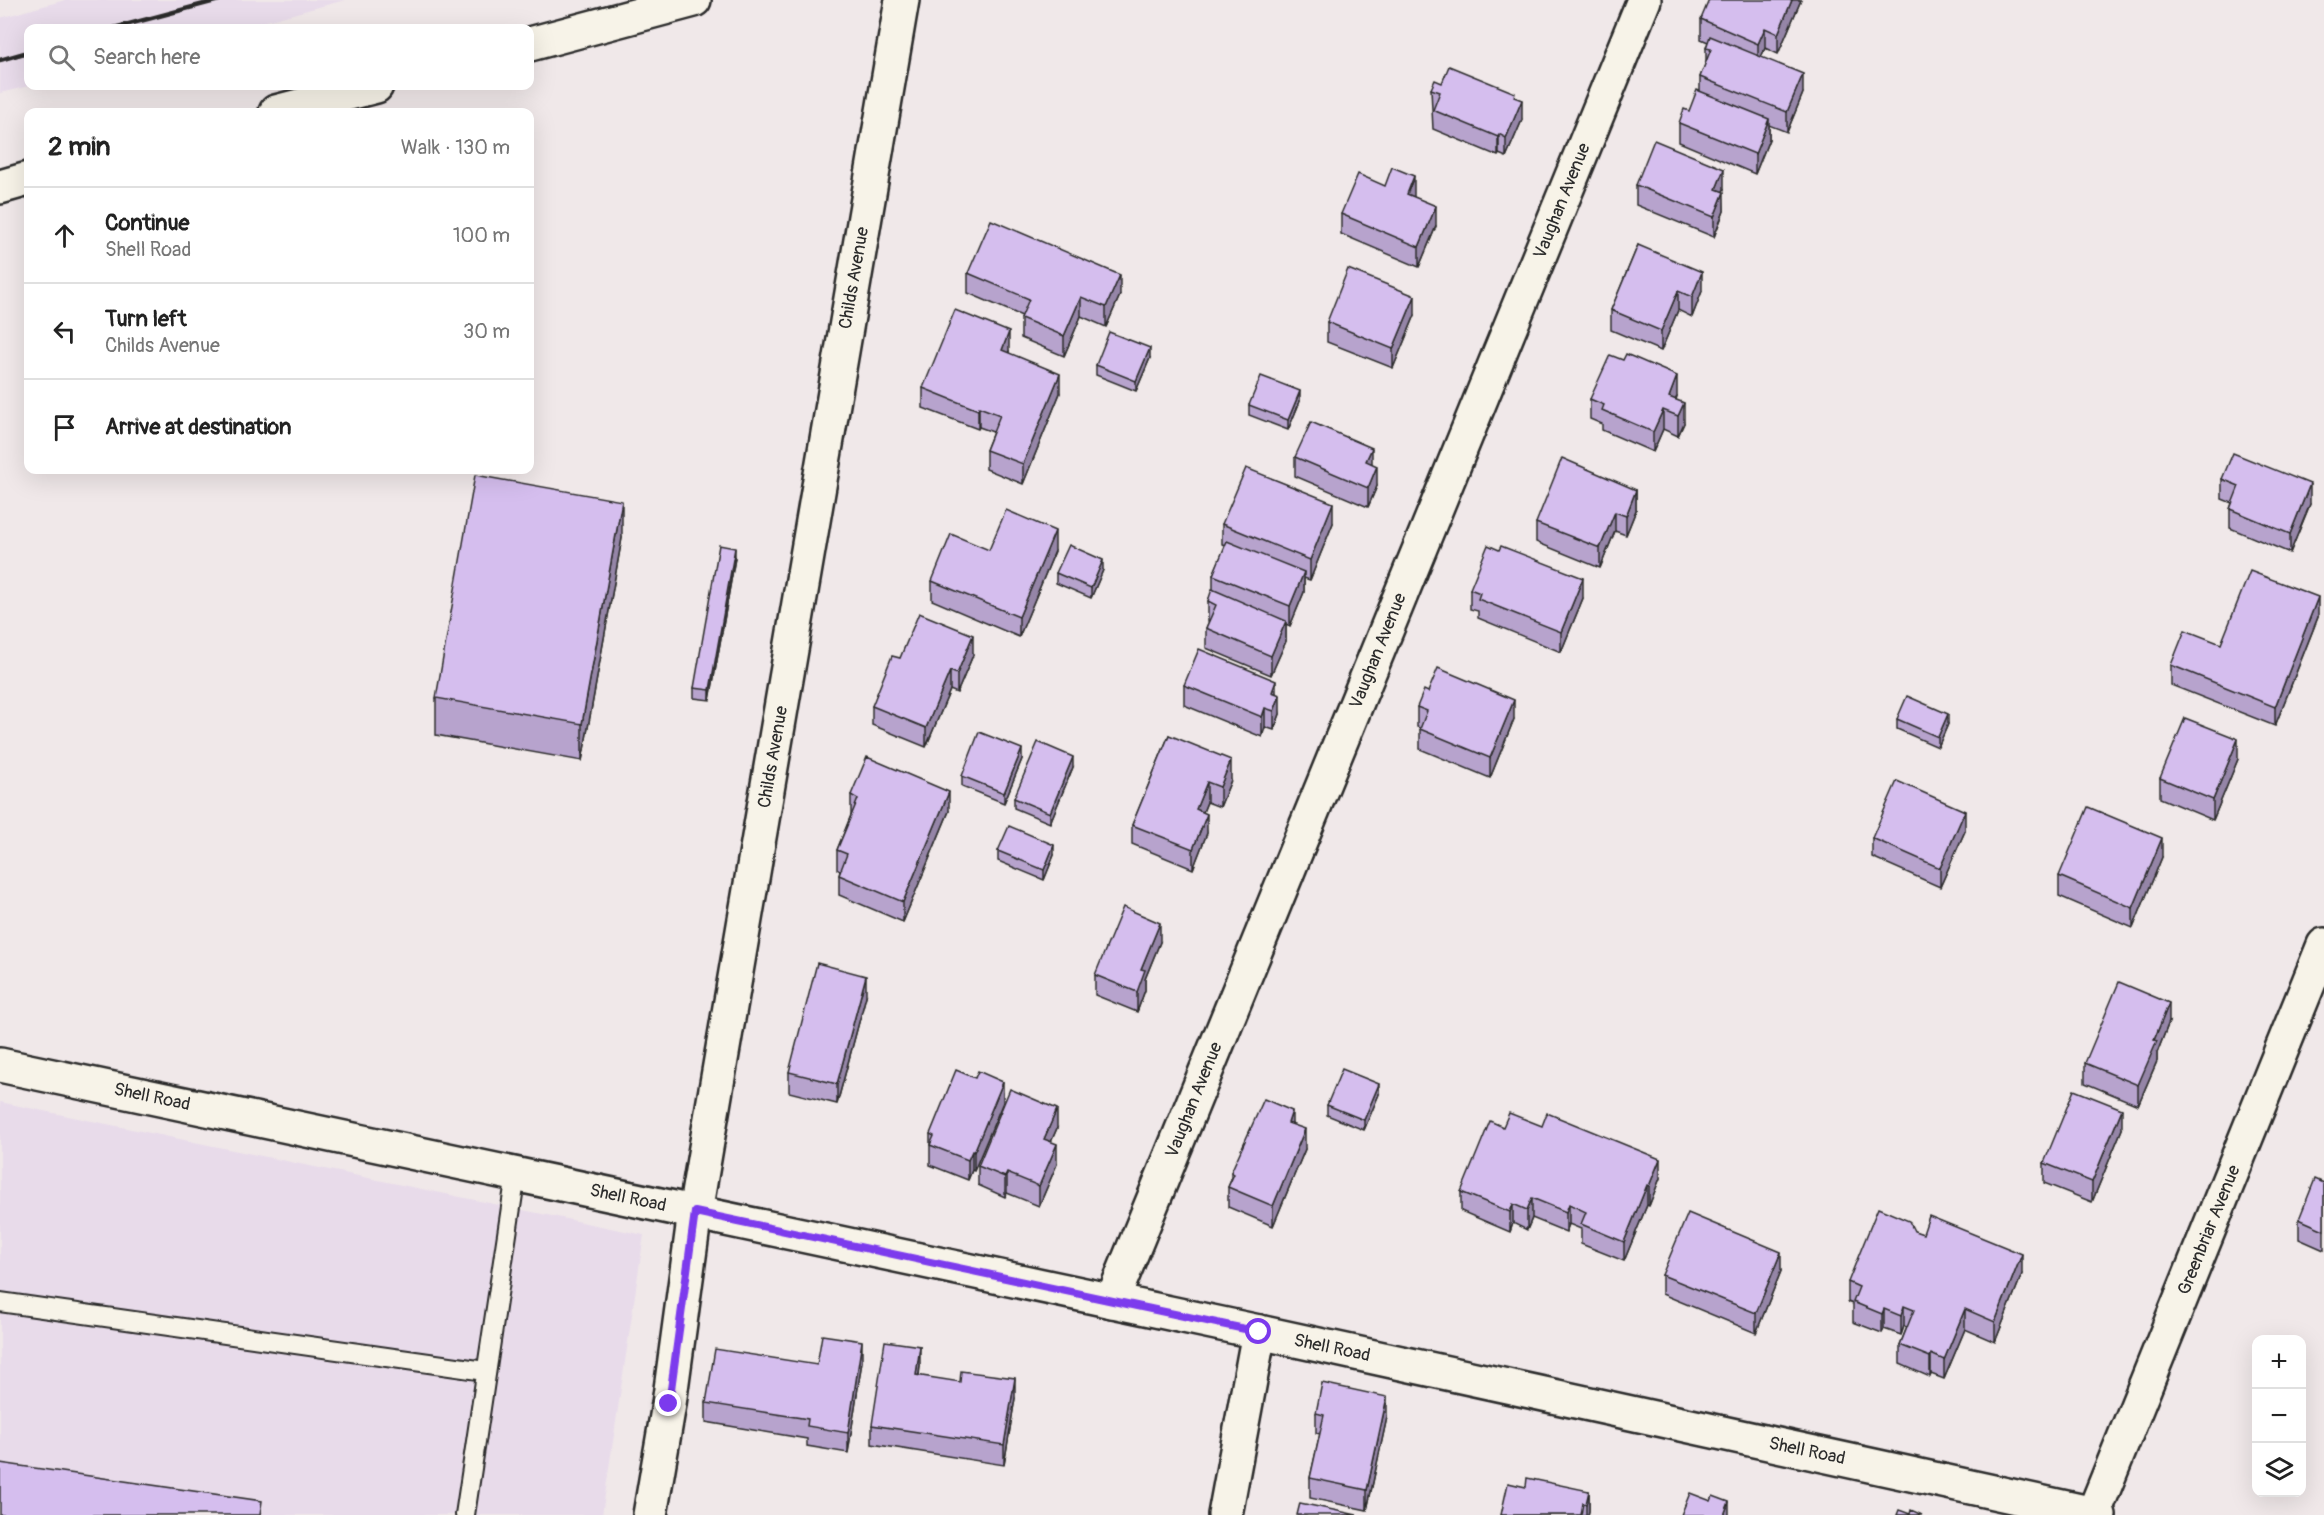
<!DOCTYPE html>
<meta charset="utf-8">
<style>
body{margin:0;font-family:Pangolin,sans-serif;background:#f6f6f6;color:#222}
.controls{position:absolute;right:18px;bottom:18px;display:grid;overflow:hidden;border-radius:12px;box-shadow:0 6px 24px #0002}
.controls button{width:54px;height:54px;display:grid;place-items:center;padding:0;border:0;border-bottom:2px solid #e0e0e0;background:#fff;color:#222;font:30px sans-serif}
.stop{position:absolute;width:18px;height:18px;margin:-14px;border:4px solid #7c3aed;border-radius:50%;background:#fff}
.stop.end{background:#7c3aed;border-color:#fff;box-shadow:0 2px 6px #0008}
.list{margin:0;padding:0;list-style:none}
h2{display:flex;justify-content:space-between;align-items:center;height:78px;margin:0;padding:0 24px;font-size:26px}
h2 small{font-size:20px;font-weight:400;color:#767676}
.list li{display:grid;grid-template-columns:39px 1fr auto;gap:18px;align-items:center;box-sizing:border-box;height:96px;padding:0 24px;border-top:2px solid #e0e0e0}
.list b{display:block;font-size:22px;white-space:nowrap}
.list p{margin:0;font-size:20px;white-space:nowrap;color:#767676}
.list em{font-size:20px;font-style:normal;color:#767676}
.icon{flex:none;width:33px;height:33px;fill:none;stroke:currentColor;stroke-width:2;stroke-linecap:round;stroke-linejoin:round}
.map{position:relative;flex:none;width:2324px;height:1515px;overflow:hidden}
.search{position:absolute;background:#fff;box-shadow:0 6px 24px #0002;left:24px;top:24px;width:510px;height:66px;display:flex;align-items:center;gap:15px;box-sizing:border-box;padding:0 21px;border-radius:12px;color:#767676;font-size:22px}
.panel{position:absolute;background:#fff;box-shadow:0 6px 24px #0002;left:24px;top:108px;width:510px;height:366px;border-radius:12px}
.map>svg:first-child{display:block}
.built{fill:#e8dbea}
.lines{fill:none;stroke-linecap:round;stroke-linejoin:round}
.service-casing{stroke:#2b2b2b;stroke-width:22}
.minor-casing{stroke:#2b2b2b;stroke-width:38}
.tertiary-casing{stroke:#2b2b2b;stroke-width:38}
.secondary-casing{stroke:#2b2b2b;stroke-width:38}
.service{stroke:#f7f3e8;stroke-width:18}
.minor{stroke:#f7f3e8;stroke-width:33}
.tertiary{stroke:#f7f3e8;stroke-width:33}
.secondary{stroke:#f7f3e8;stroke-width:33}
.rail{stroke:#2b2b2b;stroke-width:4.5}
.wall{fill:#b7a3cd;stroke:#2b2b2b;stroke-width:1.5}
.shaded-wall{fill:#9585a7;stroke:#2b2b2b;stroke-width:1.5}
.building{fill:#d5beee;stroke:#2b2b2b;stroke-width:1.5}
.route{stroke:#7c3aed;stroke-width:8}
.labels{text-anchor:middle;dominant-baseline:central;stroke-width:5;stroke-linejoin:round;paint-order:stroke}
.street-label{font-size:18px;fill:#2b2b2b;stroke:#f7f3e8}
</style>
<div class="map">
<svg width="2324" height="1515" viewBox="0 0 2324 1515">
<rect width="100%" height="100%" fill="#f0e8e9"/>
<filter id="ink" filterUnits="userSpaceOnUse"><feTurbulence type="fractalNoise" baseFrequency=".0167" numOctaves="2"/><feDisplacementMap in="SourceGraphic" scale="12" xChannelSelector="R" yChannelSelector="G"/><feConvolveMatrix kernelMatrix="1 2 1 2 8 2 1 2 1" color-interpolation-filters="sRGB"/></filter>
<g filter="url(#ink)">
<!-- built -->
<g class="built">
<path d="M65 0H345L240 28H28L29 86 0 93V18Z"/>
<path d="M0 1102 644 1235 602 1515H0Z"/>
</g>
<g class="lines">
<defs>
<g id="service">
<path d="M0 1302 485 1371"/>
<path d="M465 1515 516 1174"/>
</g>
<g id="minor">
<path d="M1112 1301 1644 0"/>
<path d="M650 1515 669 1404 695 1212 902 0"/>
<path d="M1225 1515 1259 1332"/>
<path d="M2093 1515 2324 945"/>
</g>
<path id="tertiary" d="M0 1065 1259 1332 2099 1515"/>
<g id="secondary">
<path d="M530 44 694 0"/>
<path d="M276 112 376 86"/>
<path d="M0 187 28 179"/>
</g>
</defs>
<!-- service casing -->
<use href="#service" class="service-casing"/>
<!-- minor casing -->
<use href="#minor" class="minor-casing"/>
<!-- tertiary casing -->
<use href="#tertiary" class="tertiary-casing"/>
<!-- secondary casing -->
<use href="#secondary" class="secondary-casing"/>
<!-- service -->
<use href="#service" class="service"/>
<!-- minor -->
<use href="#minor" class="minor"/>
<!-- tertiary -->
<use href="#tertiary" class="tertiary"/>
<!-- secondary -->
<use href="#secondary" class="secondary"/>
<!-- rail -->
<g class="rail">
<path d="M114 28 219 0"/>
<path d="M0 60 28 52"/>
</g>
</g>
<!-- wall -->
<g class="wall">
<path d="M1801 0 1778 54 1765 48 1761 57 1803 93 1787 132 1769 125V139L1755 174 1679 142V123L1689 111 1700 91V77L1706 63V48L1708 42 1701 39V19Z"/>
<path d="M1431 89 1515 97 1522 120 1506 157 1499 154 1498 156 1433 129Z"/>
<path d="M1636 185 1724 189 1723 192 1724 211 1714 237 1636 205Z"/>
<path d="M1414 197 1436 226 1419 267 1341 234V214Z"/>
<path d="M1638 245 1702 291 1692 317 1678 310 1661 351 1611 330V310Z"/>
<path d="M968 273 1120 295 1106 327 1081 316 1064 356 1021 338V318L1022 316 968 293Z"/>
<path d="M1415 315 1393 368 1327 342V322Z"/>
<path d="M1009 351V353L1060 393 1023 484 986 469V450L993 432 979 427 978 429 923 408V388Z"/>
<path d="M1150 358 1136 391 1096 375V365Z"/>
<path d="M1677 396 1676 400 1684 423 1678 436 1663 429 1653 452 1602 430V424L1590 419V399Z"/>
<path d="M1300 401 1288 430 1249 415V405Z"/>
<path d="M1295 457 1372 464 1377 486 1368 507 1295 476Z"/>
<path d="M2222 479 2310 504 2290 553 2230 528V509L2232 503 2222 499Z"/>
<path d="M1636 490V510L1626 535 1615 531 1600 568 1536 542V523Z"/>
<path d="M1333 523 1310 580 1304 578V592L1290 626 1286 624V641L1271 675 1206 648V628L1209 621H1208V601L1213 590V575L1226 545 1222 544V524Z"/>
<path d="M622 538 582 761 436 735V698Z"/>
<path d="M989 550 1055 551 1019 637 932 600V581Z"/>
<path d="M1499 550 1583 598 1561 652 1478 618V611L1470 609V589Z"/>
<path d="M735 558 710 700 694 698V688Z"/>
<path d="M1103 570 1091 598 1056 583V573Z"/>
<path d="M2318 617 2275 726 2171 685V665L2221 644Z"/>
<path d="M973 655 957 693 950 690 926 747 872 725V706L900 658Z"/>
<path d="M1184 685 1276 693 1280 714 1274 730 1265 727 1262 737 1184 705Z"/>
<path d="M1428 692 1514 719 1490 778 1420 749V728L1417 727V707Z"/>
<path d="M1897 719 1948 724 1938 747 1897 729Z"/>
<path d="M1169 735 1231 780 1220 807 1207 802 1203 812 1207 833 1193 869 1132 844V825Z"/>
<path d="M1022 759 1004 803 962 786V776Z"/>
<path d="M2238 759 2213 820 2160 798V778Z"/>
<path d="M1073 767 1050 823 1014 808V798Z"/>
<path d="M851 795 949 811 903 922 839 895V875L840 871 837 869V850L851 815Z"/>
<path d="M1965 831 1940 887 1872 857V838Z"/>
<path d="M998 851 1054 855 1044 880 998 861Z"/>
<path d="M2162 857 2133 928 2059 896V876Z"/>
<path d="M1160 942 1145 979V990L1137 1012 1095 995V975Z"/>
<path d="M866 996 837 1104 789 1092V1072Z"/>
<path d="M2169 1022 2157 1053V1061L2138 1105 2085 1083V1063Z"/>
<path d="M1379 1094 1364 1130 1327 1115V1105Z"/>
<path d="M1003 1102 974 1171 972 1170 968 1180 930 1165V1134Z"/>
<path d="M1292 1124 1305 1149 1273 1226 1228 1207V1187L1231 1180V1172Z"/>
<path d="M1503 1127 1660 1178 1649 1206 1647 1205 1624 1261 1581 1244V1229L1569 1224 1566 1232 1532 1218 1527 1230 1513 1223 1510 1232 1461 1211V1192Z"/>
<path d="M1057 1128 1051 1142 1057 1164 1039 1206 1007 1193 1005 1197 978 1185V1166Z"/>
<path d="M2122 1129 2092 1202 2044 1183V1163Z"/>
<path d="M2324 1183V1250L2299 1239V1219Z"/>
<path d="M1914 1231 2022 1274 1995 1342 1965 1329 1944 1379 1931 1374 1930 1377 1900 1364V1345L1907 1327 1904 1326 1901 1335 1884 1329 1882 1333 1853 1322V1304L1848 1302V1282Z"/>
<path d="M1781 1271 1756 1333 1662 1294V1275Z"/>
<path d="M862 1361 848 1453 807 1446V1439L706 1422V1403L817 1365Z"/>
<path d="M920 1366 919 1376 1015 1398 1004 1465 872 1444V1425Z"/>
<path d="M1316 1413 1387 1417 1367 1510 1310 1498V1478L1320 1434 1316 1433Z"/>
<path d="M1526 1487 1589 1491V1511L1588 1515H1501Z"/>
</g>
<!-- shaded-wall -->
<g class="shaded-wall">
<path d="M1792 0H1801L1778 54V34Z"/>
<path d="M1765 28V48L1758 64V44Z"/>
<path d="M1803 74V93L1787 132V112Z"/>
<path d="M1522 100V120L1506 157V138Z"/>
<path d="M1769 119V139L1755 174V154Z"/>
<path d="M1499 134V154L1498 156V137Z"/>
<path d="M1724 169V189L1716 209V189Z"/>
<path d="M1414 176V196L1407 214V194Z"/>
<path d="M1724 192V211L1714 237V217Z"/>
<path d="M1436 206V226L1419 267V247Z"/>
<path d="M1702 272V291L1692 317V297Z"/>
<path d="M1120 275V295L1106 327V307Z"/>
<path d="M1678 291V310L1661 351V331Z"/>
<path d="M1415 296V315L1393 368V349Z"/>
<path d="M1081 297V316L1064 356V336Z"/>
<path d="M1009 332V351L1002 370V350Z"/>
<path d="M1150 348V358L1136 391V381Z"/>
<path d="M1060 374V393L1023 484V464Z"/>
<path d="M1677 376V396L1670 413 1669 397Z"/>
<path d="M1300 391V401L1288 430V420Z"/>
<path d="M1684 403V423L1678 436V416Z"/>
<path d="M979 407V427L978 429V410Z"/>
<path d="M1663 410V429L1653 452V432Z"/>
<path d="M1372 448V468L1366 461Z"/>
<path d="M1377 466V486L1368 507V488Z"/>
<path d="M2310 484V504L2290 553V534Z"/>
<path d="M1636 490V510L1626 535V516Z"/>
<path d="M622 501V538L582 761V724Z"/>
<path d="M1333 503V523L1310 580V560Z"/>
<path d="M1615 512V531L1600 568V548Z"/>
<path d="M1055 531V551L1019 637V617Z"/>
<path d="M735 548V558L710 700V690Z"/>
<path d="M1103 560V570L1091 598V588Z"/>
<path d="M1304 572V592L1290 626V606Z"/>
<path d="M1583 578V598L1561 652V632Z"/>
<path d="M2318 597V617L2275 726V707Z"/>
<path d="M1286 621V641L1271 675V656Z"/>
<path d="M973 635V655L957 693V674Z"/>
<path d="M950 671V690L926 747V728Z"/>
<path d="M1276 681V700L1272 711V692Z"/>
<path d="M1280 695V714L1274 730V711Z"/>
<path d="M1514 700V719L1490 778V758Z"/>
<path d="M1265 708V727L1262 737V717Z"/>
<path d="M1948 714V724L1938 747V737Z"/>
<path d="M2238 739V759L2213 820V800Z"/>
<path d="M1022 749V759L1004 803V793Z"/>
<path d="M1073 757V767L1050 823V813Z"/>
<path d="M1231 760V780L1220 807V787Z"/>
<path d="M1207 782V802L1196 829V809Z"/>
<path d="M949 792V811L903 922V902Z"/>
<path d="M1965 811V831L1940 887V868Z"/>
<path d="M1207 814V833L1193 869V849Z"/>
<path d="M2162 838V857L2133 928V908Z"/>
<path d="M1054 845V855L1044 880V870Z"/>
<path d="M1160 923V942L1145 979V990L1137 1012V992L1141 969Z"/>
<path d="M866 976V996L837 1104V1084Z"/>
<path d="M2169 1003V1022L2157 1053V1061L2138 1105V1085L2154 1040Z"/>
<path d="M1003 1082V1102L974 1171V1152Z"/>
<path d="M1379 1084V1094L1364 1130V1120Z"/>
<path d="M1057 1109V1128L1044 1158V1139Z"/>
<path d="M2122 1109V1129L2092 1202V1182Z"/>
<path d="M1292 1111V1131L1288 1123Z"/>
<path d="M1305 1129V1149L1273 1226V1206Z"/>
<path d="M1057 1144V1164L1039 1206V1186Z"/>
<path d="M972 1151V1170L968 1180V1160Z"/>
<path d="M1660 1159V1178L1649 1206V1186Z"/>
<path d="M1007 1173V1193L1005 1197V1177Z"/>
<path d="M1647 1185V1205L1624 1261V1242Z"/>
<path d="M1532 1198V1218L1527 1230V1210Z"/>
<path d="M1513 1204V1223L1510 1232V1212Z"/>
<path d="M1569 1204V1224L1566 1232V1212Z"/>
<path d="M1781 1252V1271L1756 1333V1313Z"/>
<path d="M2022 1254V1274L1995 1342V1322Z"/>
<path d="M1904 1306V1326L1901 1335V1316Z"/>
<path d="M1884 1309V1329L1882 1333V1314Z"/>
<path d="M1965 1309V1329L1944 1379V1360Z"/>
<path d="M862 1341V1361L848 1453V1433Z"/>
<path d="M920 1346V1366L916 1395V1375Z"/>
<path d="M1931 1354V1374L1930 1377V1357Z"/>
<path d="M1015 1378V1398L1004 1465V1445Z"/>
<path d="M1387 1397V1417L1367 1510V1490Z"/>
<path d="M1589 1491V1511L1588 1515H1586V1504Z"/>
<path d="M1729 1502V1515H1724Z"/>
</g>
<!-- building -->
<g class="building">
<path d="M1709 0H1792L1778 34 1765 28 1758 44 1701 19Z"/>
<path d="M1710 36 1803 74 1787 112 1700 77 1711 49 1706 48Z"/>
<path d="M1449 66 1515 93 1514 97 1522 100 1506 138 1499 134 1498 137 1433 110 1440 92 1431 89 1435 80 1442 83Z"/>
<path d="M1697 90 1769 119 1755 154 1679 123 1684 109 1689 111Z"/>
<path d="M1654 140 1724 169 1716 189 1724 192 1714 217 1636 185Z"/>
<path d="M1392 167 1414 176 1407 194 1436 206 1419 247 1341 214 1358 174 1385 186Z"/>
<path d="M991 220 1120 275 1106 307 1081 297 1064 336 1021 318 1029 299 968 273Z"/>
<path d="M1638 245 1702 272 1692 297 1678 291 1661 331 1611 310Z"/>
<path d="M1348 269 1415 296 1393 349 1327 322Z"/>
<path d="M955 310 1009 332 1002 350 1060 374 1023 464 986 450 1000 415 979 407 978 410 923 388Z"/>
<path d="M1109 332 1150 348 1136 381 1096 365Z"/>
<path d="M1626 354 1677 376 1669 397 1684 403 1678 416 1663 410 1653 432 1602 410 1604 405 1590 399 1610 355 1623 360Z"/>
<path d="M1261 376 1300 391 1288 420 1249 405Z"/>
<path d="M1311 422 1372 448 1366 461 1377 466 1368 488 1295 457Z"/>
<path d="M2233 453 2310 484 2290 534 2230 509 2239 486 2222 479Z"/>
<path d="M1562 458 1636 490 1626 516 1615 512 1600 548 1536 523Z"/>
<path d="M1246 468 1333 503 1310 560 1222 524Z"/>
<path d="M475 475 622 501 582 724 436 698Z"/>
<path d="M1006 510 1055 531 1019 617 932 581 951 534 989 550Z"/>
<path d="M1227 541 1304 572 1290 606 1213 575Z"/>
<path d="M719 545 735 548 710 690 694 688Z"/>
<path d="M1069 545 1103 560 1091 588 1056 573Z"/>
<path d="M1488 545 1499 550 1501 546 1583 578 1561 632 1478 599 1480 593 1470 589Z"/>
<path d="M2250 571 2318 597 2275 707 2171 665 2185 630 2221 644Z"/>
<path d="M1212 589 1286 621 1271 656 1206 628 1216 605 1208 601Z"/>
<path d="M919 613 973 635 957 674 950 671 926 728 872 706 892 656 900 658Z"/>
<path d="M1199 649 1276 681 1272 692 1280 695 1274 711 1265 708 1262 717 1184 685Z"/>
<path d="M1438 668 1514 700 1490 758 1420 729 1427 711 1417 707 1424 690 1428 692Z"/>
<path d="M1907 696 1948 714 1938 737 1897 719Z"/>
<path d="M2185 718 2238 739 2213 800 2160 778Z"/>
<path d="M979 732 1022 749 1004 793 962 776Z"/>
<path d="M1169 735 1231 760 1220 787 1207 782 1196 809 1207 814 1193 849 1132 825Z"/>
<path d="M1038 742 1073 757 1050 813 1014 798Z"/>
<path d="M867 757 949 792 903 902 839 875 847 854 837 850 858 799 851 795Z"/>
<path d="M1897 781 1965 811 1940 868 1872 838Z"/>
<path d="M2088 807 2162 838 2133 908 2059 876Z"/>
<path d="M1009 826 1054 845 1044 870 998 851Z"/>
<path d="M1123 907 1160 923 1141 969 1145 970 1137 992 1095 975Z"/>
<path d="M817 963 866 976 837 1084 789 1072Z"/>
<path d="M2119 982 2169 1003 2154 1040 2157 1041 2138 1085 2085 1063Z"/>
<path d="M1342 1069 1379 1084 1364 1120 1327 1105Z"/>
<path d="M956 1070 975 1078 978 1071 1003 1082 974 1152 972 1151 968 1160 930 1145 934 1136 930 1134Z"/>
<path d="M1010 1089 1057 1109 1044 1139 1057 1144 1039 1186 1007 1173 1005 1177 978 1166Z"/>
<path d="M2074 1090 2122 1109 2092 1182 2044 1163Z"/>
<path d="M1264 1099 1292 1111 1288 1123 1305 1129 1273 1206 1228 1187 1234 1174 1231 1172Z"/>
<path d="M1509 1113 1542 1126 1547 1113 1660 1159 1649 1186 1647 1185 1624 1242 1581 1224 1586 1212 1569 1204 1566 1212 1532 1198 1527 1210 1513 1204 1510 1212 1461 1192 1490 1121 1503 1127Z"/>
<path d="M2315 1179 2324 1183V1230L2299 1219Z"/>
<path d="M1878 1208 1909 1221 1914 1231 1923 1234 1929 1216 2022 1254 1995 1322 1965 1309 1944 1360 1931 1354 1930 1357 1900 1345 1914 1310 1904 1306 1901 1316 1884 1309 1882 1314 1853 1302 1859 1287 1848 1282Z"/>
<path d="M1688 1213 1781 1252 1756 1313 1662 1275Z"/>
<path d="M822 1335 862 1341 848 1433 807 1426 808 1419 706 1403 715 1349 817 1365Z"/>
<path d="M885 1341 920 1346 916 1375 960 1382 961 1371 1015 1378 1004 1445 872 1425Z"/>
<path d="M1322 1383 1387 1397 1367 1490 1310 1478 1324 1415 1316 1413Z"/>
<path d="M0 1463 262 1501 260 1515H0Z"/>
<path d="M1527 1478 1589 1491 1586 1504 1583 1503 1581 1515H1501L1508 1483 1526 1487Z"/>
<path d="M1690 1493 1711 1501 1713 1496 1729 1502 1724 1515H1681Z"/>
<path d="M1300 1503 1357 1515H1297Z"/>
<path d="M1899 1510 1910 1514 1911 1510 1922 1515H1897Z"/>
</g>
</g>
<g class="lines" filter="url(#ink)">
<!-- route -->
<path class="route" d="M669 1404 695 1212 1259 1332"/>
</g>
<g class="labels">
<!-- street labels -->
<g class="street-label">
<text transform="translate(1562 201) rotate(-68)">Vaughan Avenue</text>
<text transform="translate(854 278) rotate(-80)">Childs Avenue</text>
<text transform="translate(1378 651) rotate(-68)">Vaughan Avenue</text>
<text transform="translate(773 757) rotate(-80)">Childs Avenue</text>
<text transform="translate(152 1097) rotate(12)">Shell Road</text>
<text transform="translate(1194 1100) rotate(-68)">Vaughan Avenue</text>
<text transform="translate(628 1198) rotate(12)">Shell Road</text>
<text transform="translate(2209 1230) rotate(-68)">Greenbriar Avenue</text>
<text transform="translate(1332 1348) rotate(12)">Shell Road</text>
<text transform="translate(1807 1451) rotate(12)">Shell Road</text>
</g>
</g>
</svg>
<div class="controls">
<button>+</button>
<button>−</button>
<button><svg class="icon" aria-label="layers" viewBox="0 0 24 24"><path d="M12 4l9 5-9 5-9-5zM3 14l9 5 9-5"/></svg></button>
</div>
<div class="stop" style="left:1259px;top:1332px"></div>
<div class="stop end" style="left:669px;top:1404px"></div>
<div class="search"><svg class="icon" aria-label="search" viewBox="0 0 24 24"><circle cx="10" cy="10" r="6"/><path d="M15 15l6 6"/></svg>Search here</div>
<section class="panel">
<h2>2 min<small>Walk · 130 m</small></h2>
<ul class="list">
<li><svg class="icon" aria-label="ahead" viewBox="0 0 24 24"><path d="M12 20V5M6 11l6-6 6 6"/></svg><div><b>Continue</b><p>Shell Road</p></div><em>100 m</em></li>
<li><svg class="icon" aria-label="left" viewBox="0 0 24 24"><path d="M17 20v-9H6M10 6l-5 5 5 5"/></svg><div><b>Turn left</b><p>Childs Avenue</p></div><em>30 m</em></li>
<li><svg class="icon" aria-label="arrive" viewBox="0 0 24 24"><path d="M6 21V4h12l-3 4 3 4H6"/></svg><div><b>Arrive at destination</b></div></li>
</ul>
</section>
</div>
